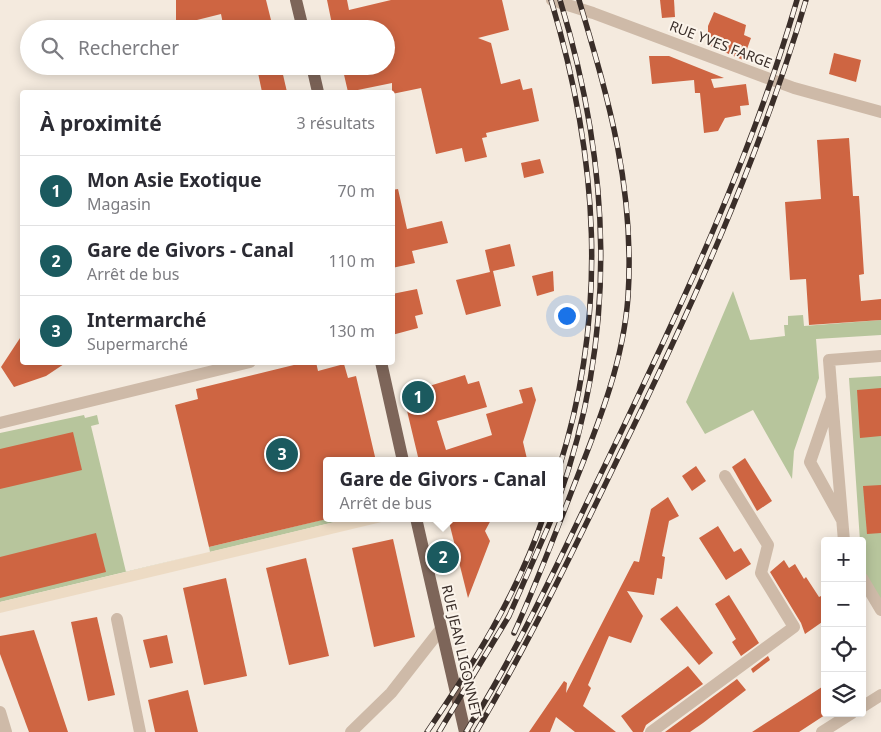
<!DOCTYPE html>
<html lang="fr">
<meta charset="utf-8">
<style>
body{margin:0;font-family:"Noto Sans",sans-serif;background:#f7f7f7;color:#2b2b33}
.controls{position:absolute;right:15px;bottom:15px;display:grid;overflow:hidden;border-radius:5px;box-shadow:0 2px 12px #0003}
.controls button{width:45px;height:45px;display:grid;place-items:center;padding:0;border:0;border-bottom:1px solid #e1e1e2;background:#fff;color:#2b2b33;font:25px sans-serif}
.you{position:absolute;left:566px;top:315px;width:18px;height:18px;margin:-12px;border:4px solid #fff;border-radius:50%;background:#1a73e8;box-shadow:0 0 0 8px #1a73e833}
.badge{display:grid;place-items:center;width:32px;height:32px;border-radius:50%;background:#1b5a5f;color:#fff;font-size:16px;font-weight:700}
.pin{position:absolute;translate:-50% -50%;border:2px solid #fff;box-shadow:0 1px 5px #0006}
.popup{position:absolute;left:323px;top:457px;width:240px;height:65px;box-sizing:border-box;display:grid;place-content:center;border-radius:5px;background:#fff;filter:drop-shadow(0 1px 4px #0005);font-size:16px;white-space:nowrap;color:#7c7c81}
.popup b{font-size:19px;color:#2b2b33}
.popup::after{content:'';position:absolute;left:50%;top:100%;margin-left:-10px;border:10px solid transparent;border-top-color:#fff}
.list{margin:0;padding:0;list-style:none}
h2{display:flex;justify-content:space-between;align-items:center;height:65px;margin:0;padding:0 20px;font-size:21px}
h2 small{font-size:16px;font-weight:400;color:#7c7c81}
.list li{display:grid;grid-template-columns:32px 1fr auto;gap:15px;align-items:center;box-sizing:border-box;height:70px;padding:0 20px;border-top:1px solid #e1e1e2}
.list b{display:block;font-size:19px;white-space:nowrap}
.list p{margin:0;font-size:16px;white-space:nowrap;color:#7c7c81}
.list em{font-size:16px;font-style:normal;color:#7c7c81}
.icon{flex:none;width:28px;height:28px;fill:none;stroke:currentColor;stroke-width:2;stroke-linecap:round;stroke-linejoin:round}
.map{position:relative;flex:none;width:881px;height:732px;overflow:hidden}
.search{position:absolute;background:#fff;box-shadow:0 2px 12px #0003;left:20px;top:20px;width:375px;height:55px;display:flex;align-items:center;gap:12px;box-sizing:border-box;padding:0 18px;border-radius:28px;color:#7c7c81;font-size:19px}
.panel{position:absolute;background:#fff;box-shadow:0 2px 12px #0003;left:20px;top:90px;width:375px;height:275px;border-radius:5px}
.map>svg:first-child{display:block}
.green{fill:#b7c59c}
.plaza{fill:#eddbc4}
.building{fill:#ce6542}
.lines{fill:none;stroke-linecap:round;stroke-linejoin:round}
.street{stroke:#cebaa8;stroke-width:12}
.primary{stroke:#7d6559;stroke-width:12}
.rail-casing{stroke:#3a2e29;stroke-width:5.5}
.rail{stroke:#fbf4eb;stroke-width:4;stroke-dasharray:11;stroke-linecap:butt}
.labels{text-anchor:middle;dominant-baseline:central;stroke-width:4;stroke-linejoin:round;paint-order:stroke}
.street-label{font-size:14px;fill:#3a2e29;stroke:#fbf4eb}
</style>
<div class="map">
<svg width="881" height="732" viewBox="0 0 881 732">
<rect width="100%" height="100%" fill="#f4eade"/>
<!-- green -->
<g class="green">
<path d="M733 291 750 340 785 336 784 325H788V316L803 315 804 326 881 320V335L816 339 819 378 794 451 792 479 753 410 705 434 686 402Z"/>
<path d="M881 376V600L862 571V541H860L849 378Z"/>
<path d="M84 415 85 418 97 415 99 424 91 426 126 572 204 553 0 602V433Z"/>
<path d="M330 518H351L210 552 209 547Z"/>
</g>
<!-- plaza -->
<path class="plaza" d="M351 518 390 520 0 613V602Z"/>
<!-- building -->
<g class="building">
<path d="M176 0H266L272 24 251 29H224L221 14 193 21 195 29H176Z"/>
<path d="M327 0H347L349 10 391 0H502L509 30 478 38 491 43 501 84 520 79 523 90 532 88 539 121 486 133 487 137 482 138 487 157 465 162 462 148 436 154 421 88 392 94V83L348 92 342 66H386V29H333Z"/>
<path d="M660 0H674L675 17 662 18Z"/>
<path d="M714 12 746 25 744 35 751 38 743 60 708 45V26Z"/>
<path d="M834 53 861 60 856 82 829 74Z"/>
<path d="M649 56H669L724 78 711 79 714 88 746 84 749 105 740 106 741 115 725 118 718 131 704 133 700 93H695L694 80 652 84Z"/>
<path d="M267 66H281L287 92H262L257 68Z"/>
<path d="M849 138 853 196H859L864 274 859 275 861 301 881 299V320L809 325 806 279 790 280 785 202 821 199 817 140Z"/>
<path d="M540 159 544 173 524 178 521 163Z"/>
<path d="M398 189 407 229 442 221 448 243 412 251 415 263 392 268V190Z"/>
<path d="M510 244 515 266 493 271 501 306 466 315 456 280 490 272 485 250Z"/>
<path d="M553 271 554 291 537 296 532 276Z"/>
<path d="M417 289 423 314 415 316 418 328 392 335V294Z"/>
<path d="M22 335V362H67L46 376 14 387 1 367Z"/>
<path d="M306 362H316L318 371 344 364 348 378 356 376 376 461H327V519L209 547 175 405 198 399 196 389Z"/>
<path d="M465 375 468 384 479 381 487 407 437 421 446 450 492 435 486 414 523 403 519 390 532 387 536 400 523 442 527 459 511 461H419L403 394Z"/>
<path d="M881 388V436L860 438 857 390Z"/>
<path d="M73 432 82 470 0 489V449Z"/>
<path d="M745 458 772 501 757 511 732 467Z"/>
<path d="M696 466 706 481 692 491 682 476Z"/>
<path d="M881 485V533L867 534 863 486Z"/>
<path d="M668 497 679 516 669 521 662 556 665 557 662 579 657 578 654 595 627 591 643 616 631 643 609 636 588 685 591 688 583 706 616 732H575L556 717 550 732H529L564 681 567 683 566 693 634 561 639 562 651 509Z"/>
<path d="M448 518H492L485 531 490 541 468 598Z"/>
<path d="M718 526 734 552 741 548 751 564 726 580 699 538Z"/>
<path d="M96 533 106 572 0 598V557Z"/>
<path d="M393 539 415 637 374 647 352 548Z"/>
<path d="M306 558 329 656 289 665 266 568Z"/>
<path d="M784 560 789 568 795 564 804 579 806 577 819 597 825 594V620L805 634 801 623 770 572Z"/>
<path d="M226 578 247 676 204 685 183 588Z"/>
<path d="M729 595 759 643 741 656 732 642 736 639 715 604Z"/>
<path d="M677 606 713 653 699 665 660 619Z"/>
<path d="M97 617 115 695 88 701 71 622Z"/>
<path d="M34 630 68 732H29L0 654V636Z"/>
<path d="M167 635 173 663 150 668 143 640Z"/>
<path d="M768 656 770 660 753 673 751 669Z"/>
<path d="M688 666 703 684 646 725 643 732H633L621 716Z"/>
<path d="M737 679 746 690 703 723 690 732H665Z"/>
<path d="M825 685V713H828L799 732H752Z"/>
<path d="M188 690 198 732H155L148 700Z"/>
</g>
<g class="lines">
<!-- street -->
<g class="street">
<path d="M552 0 593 13 794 88 881 112"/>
<path d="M832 398 829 360 881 356"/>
<path d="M0 423 250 362"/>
<path d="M842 520 810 462 832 398 844 541"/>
<path d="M862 578 881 610"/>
<path d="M117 619 140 732"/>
<path d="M862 707 881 695"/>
<path d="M0 712 6 732"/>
<path d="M351 732 391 693 441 629"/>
<path d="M651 732 794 627 761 573 768 545 725 476"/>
<path d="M822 732 852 713"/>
</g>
<!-- primary -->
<g class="primary">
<path d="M296 0 303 29"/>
<path d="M312 66 318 92"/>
<path d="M381 362 403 461"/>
<path d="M416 518 465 732"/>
</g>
<defs>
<g id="rail">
<path d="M551 0C598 156 609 311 559 468"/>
<path d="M559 498C618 332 611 167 560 0"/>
<path d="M514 633C535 587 553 540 571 493 596 429 623 366 628 297 635 189 609 101 579 0"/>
<path d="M475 718C526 635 566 545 609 457 680 309 751 158 797 0"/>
<path d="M427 732C472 666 517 595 543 518"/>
<path d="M439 732 509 616 552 518"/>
<path d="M466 732 477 713"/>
<path d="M476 732C529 643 574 549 619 456 691 309 760 157 806 0"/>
</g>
</defs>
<!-- rail casing -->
<use href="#rail" class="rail-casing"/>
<!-- rail -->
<use href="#rail" class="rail"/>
</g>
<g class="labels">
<!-- street labels -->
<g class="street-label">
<text transform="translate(721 44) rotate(21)">RUE YVES FARGE</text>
<text transform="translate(462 651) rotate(77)">RUE JEAN LIGONNET</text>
</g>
</g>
</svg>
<div class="controls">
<button>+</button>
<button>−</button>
<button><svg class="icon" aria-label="locate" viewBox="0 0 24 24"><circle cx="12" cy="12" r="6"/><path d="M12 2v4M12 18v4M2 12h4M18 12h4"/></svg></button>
<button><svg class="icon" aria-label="layers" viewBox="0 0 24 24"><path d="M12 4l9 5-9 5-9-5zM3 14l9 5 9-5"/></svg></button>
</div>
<div class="you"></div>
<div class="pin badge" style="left:418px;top:397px">1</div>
<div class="pin badge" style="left:443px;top:557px">2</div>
<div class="popup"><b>Gare de Givors - Canal</b>Arrêt de bus</div>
<div class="pin badge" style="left:282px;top:454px">3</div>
<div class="search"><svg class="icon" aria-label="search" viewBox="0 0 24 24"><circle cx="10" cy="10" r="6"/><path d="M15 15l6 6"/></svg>Rechercher</div>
<section class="panel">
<h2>À proximité<small>3 résultats</small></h2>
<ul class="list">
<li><span class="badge">1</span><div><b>Mon Asie Exotique</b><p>Magasin</p></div><em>70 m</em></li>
<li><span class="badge">2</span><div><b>Gare de Givors - Canal</b><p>Arrêt de bus</p></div><em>110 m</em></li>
<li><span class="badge">3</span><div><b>Intermarché</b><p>Supermarché</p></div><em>130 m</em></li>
</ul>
</section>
</div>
